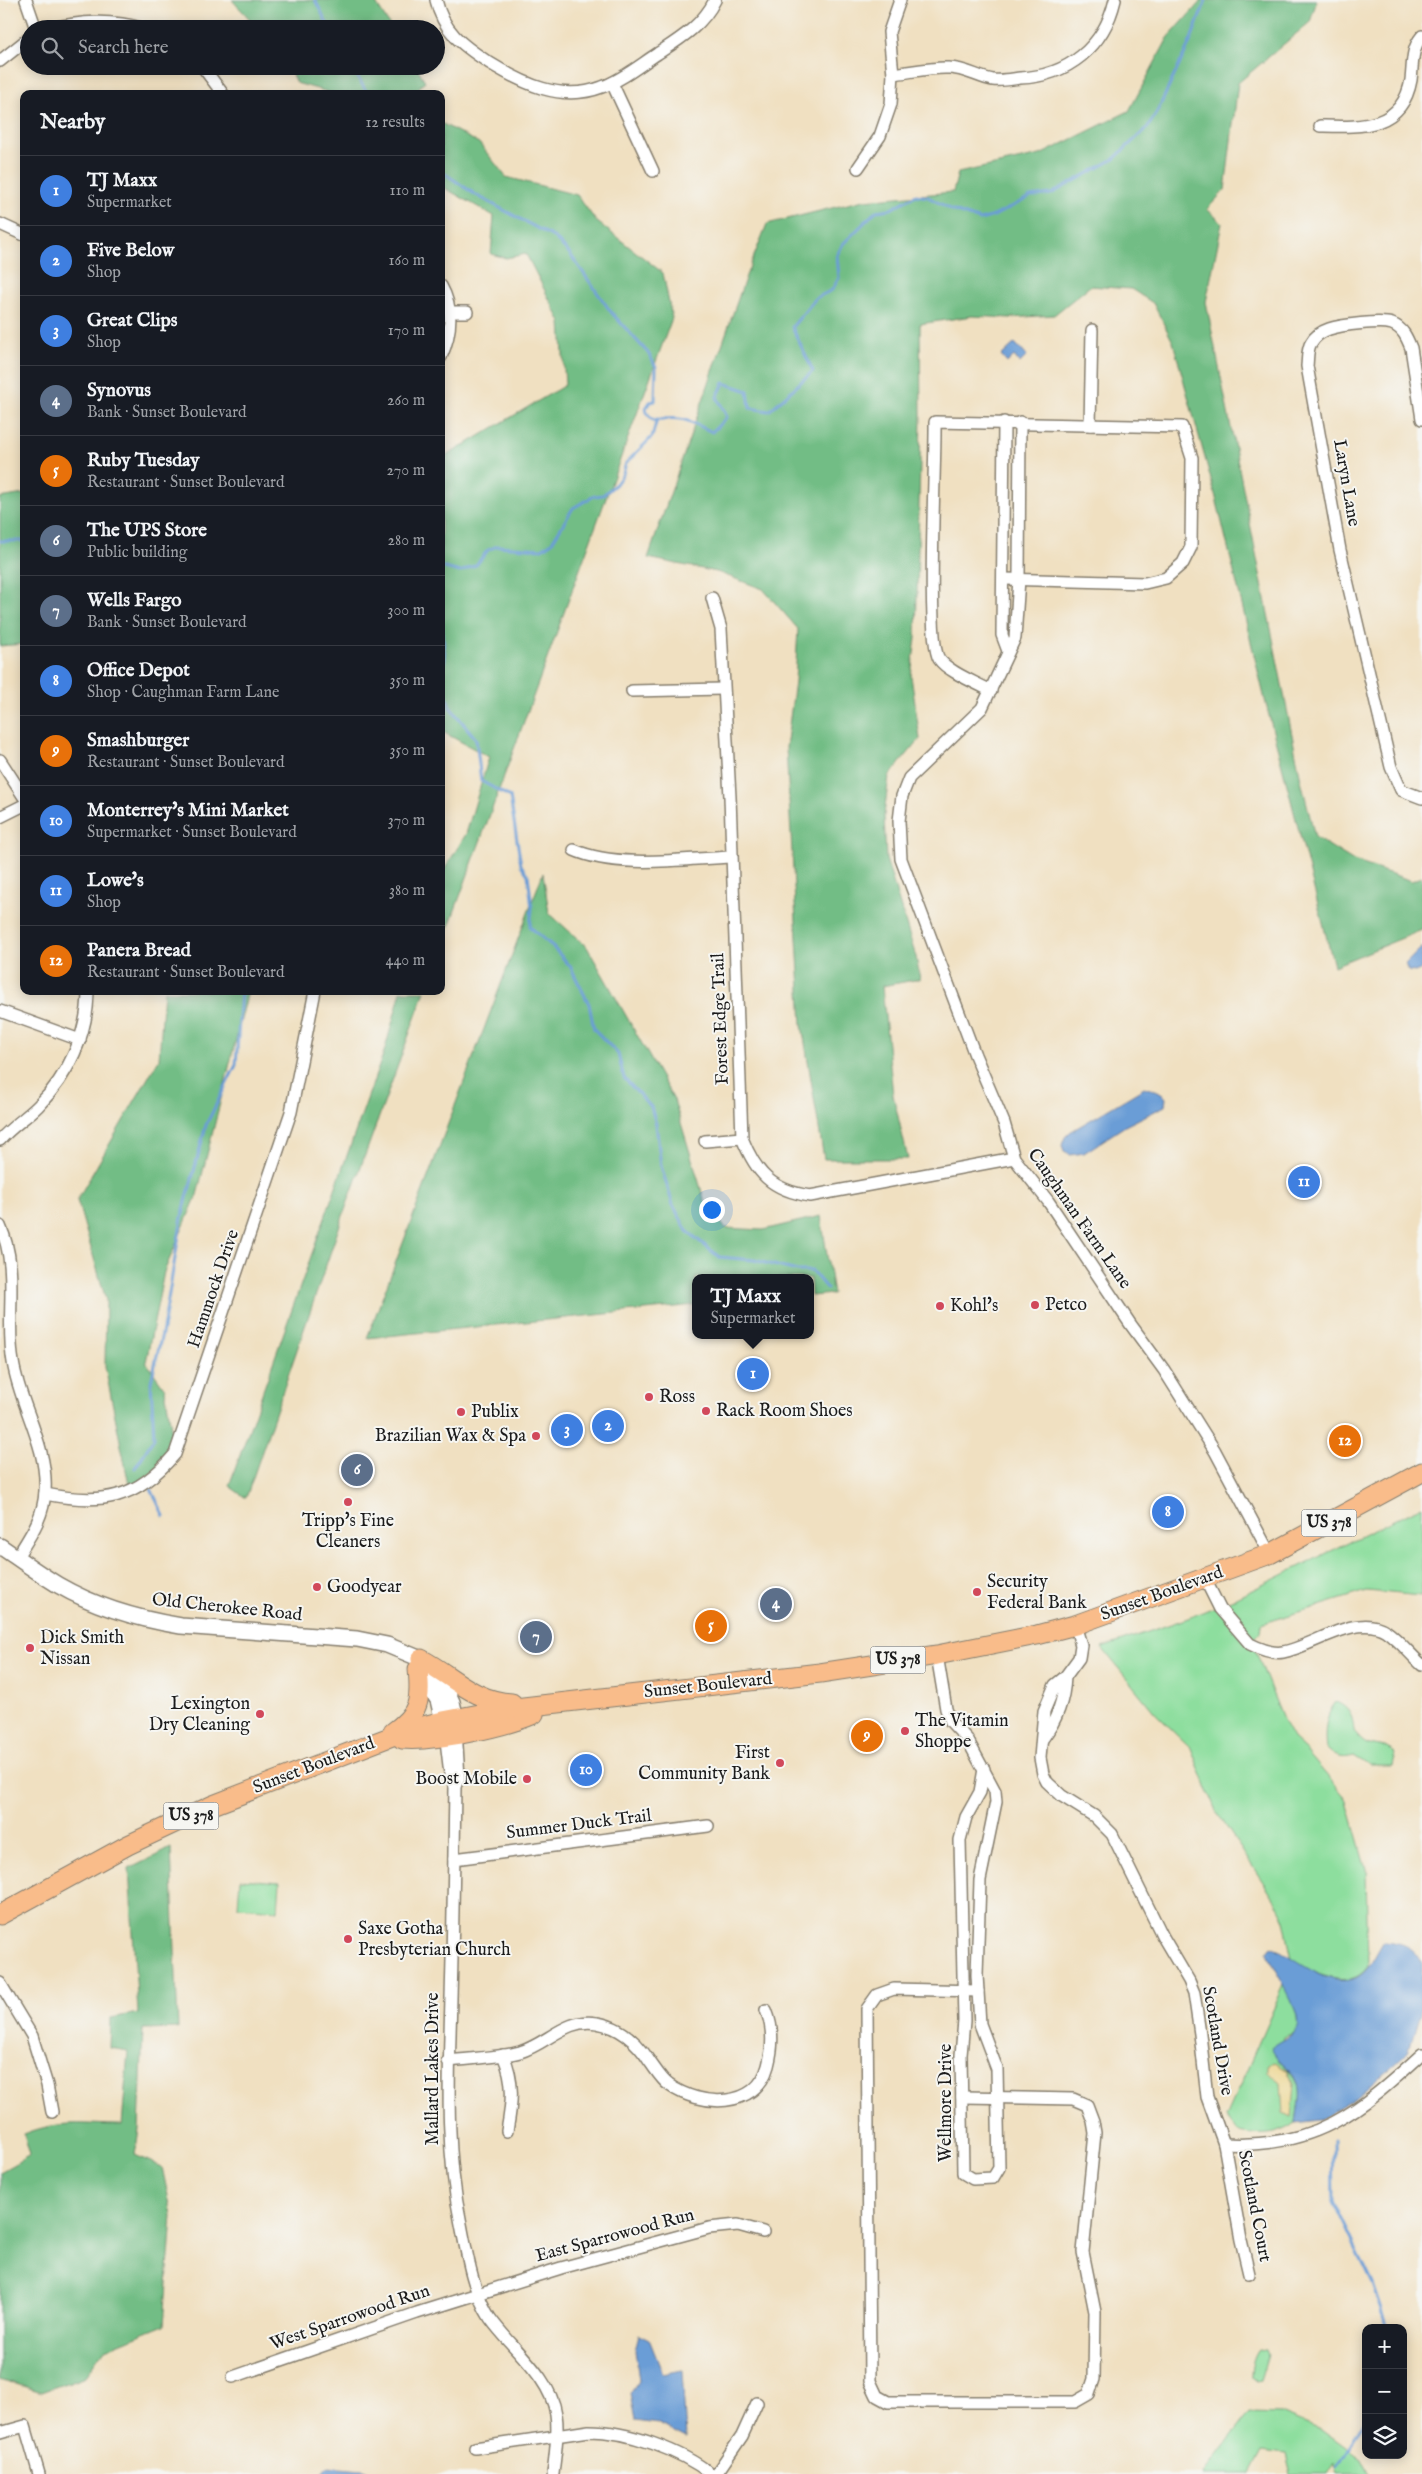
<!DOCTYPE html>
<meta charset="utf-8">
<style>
body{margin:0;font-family:"IM FELL English",serif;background:#242831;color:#f1f3f6}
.controls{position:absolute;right:15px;bottom:15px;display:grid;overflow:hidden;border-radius:10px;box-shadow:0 2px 12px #0003}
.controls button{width:45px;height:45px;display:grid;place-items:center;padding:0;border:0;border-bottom:1px solid #363941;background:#171b24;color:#f1f3f6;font:25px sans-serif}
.you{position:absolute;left:711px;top:1209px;width:18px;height:18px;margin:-12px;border:4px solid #fff;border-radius:50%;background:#1a73e8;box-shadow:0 0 0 8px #1a73e833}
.badge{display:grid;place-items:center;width:32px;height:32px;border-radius:50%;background:#b45309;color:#fff;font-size:16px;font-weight:700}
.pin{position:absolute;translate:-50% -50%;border:2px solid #fff;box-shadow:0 1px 5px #0006}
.popup{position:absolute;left:692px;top:1274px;width:122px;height:65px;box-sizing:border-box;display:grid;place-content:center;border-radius:10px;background:#171b24;filter:drop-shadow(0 1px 4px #0005);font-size:16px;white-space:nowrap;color:#9ea1a6}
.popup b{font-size:19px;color:#f1f3f6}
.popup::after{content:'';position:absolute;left:50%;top:100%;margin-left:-10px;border:10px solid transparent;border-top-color:#171b24}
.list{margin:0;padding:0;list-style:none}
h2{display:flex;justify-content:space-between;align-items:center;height:65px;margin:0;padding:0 20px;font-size:21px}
h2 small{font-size:16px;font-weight:400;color:#9ea1a6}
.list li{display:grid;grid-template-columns:32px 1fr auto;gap:15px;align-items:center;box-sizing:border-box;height:70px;padding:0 20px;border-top:1px solid #363941}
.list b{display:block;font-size:19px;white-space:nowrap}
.list p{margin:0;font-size:16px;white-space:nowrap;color:#9ea1a6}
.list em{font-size:16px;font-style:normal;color:#9ea1a6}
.icon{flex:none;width:28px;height:28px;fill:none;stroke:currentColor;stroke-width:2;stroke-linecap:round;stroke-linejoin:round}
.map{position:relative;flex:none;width:1422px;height:2474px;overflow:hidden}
.search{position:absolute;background:#171b24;box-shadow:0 2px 12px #0003;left:20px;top:20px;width:425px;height:55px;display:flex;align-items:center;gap:12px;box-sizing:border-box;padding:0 18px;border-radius:28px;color:#9ea1a6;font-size:19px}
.panel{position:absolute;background:#171b24;box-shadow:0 2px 12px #0003;left:20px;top:90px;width:425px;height:905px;border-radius:10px}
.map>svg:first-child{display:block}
.green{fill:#8dde9e;stroke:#547d5d}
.forest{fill:#72bd85;stroke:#476c50}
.sand{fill:#eeda9e;stroke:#857b5d}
.water{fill:#6b9dd6;stroke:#445c79}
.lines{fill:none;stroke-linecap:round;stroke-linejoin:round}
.stream{stroke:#6b9dd6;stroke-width:3}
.minor-casing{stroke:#867e6e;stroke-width:14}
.tertiary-casing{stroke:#867e6e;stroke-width:18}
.primary-casing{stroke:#867e6e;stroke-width:21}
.minor{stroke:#fff;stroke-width:11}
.tertiary{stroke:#fff;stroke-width:15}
.primary{stroke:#f9bc8a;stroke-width:19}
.poi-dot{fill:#d1495b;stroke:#f6f6f2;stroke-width:2}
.labels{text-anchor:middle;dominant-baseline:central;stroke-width:4;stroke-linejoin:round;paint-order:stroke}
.shield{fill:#f6f6f2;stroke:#5d5d5c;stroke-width:1}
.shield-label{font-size:16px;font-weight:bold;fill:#1c1c1c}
.street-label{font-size:18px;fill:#1c1c1c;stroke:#f6f6f2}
.poi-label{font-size:18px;fill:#1c1c1c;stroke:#f6f6f2;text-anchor:start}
</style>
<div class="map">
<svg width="1422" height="2474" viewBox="0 0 1422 2474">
<rect width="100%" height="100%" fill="#f6f6f2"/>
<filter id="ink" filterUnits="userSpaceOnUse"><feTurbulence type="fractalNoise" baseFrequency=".02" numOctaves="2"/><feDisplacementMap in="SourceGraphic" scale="10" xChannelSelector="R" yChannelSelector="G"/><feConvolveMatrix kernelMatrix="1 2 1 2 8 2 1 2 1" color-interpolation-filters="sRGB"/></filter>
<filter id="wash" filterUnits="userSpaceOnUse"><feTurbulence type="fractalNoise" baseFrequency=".0096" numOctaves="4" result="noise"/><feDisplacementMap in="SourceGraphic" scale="20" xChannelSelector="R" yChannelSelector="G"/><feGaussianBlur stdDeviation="1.12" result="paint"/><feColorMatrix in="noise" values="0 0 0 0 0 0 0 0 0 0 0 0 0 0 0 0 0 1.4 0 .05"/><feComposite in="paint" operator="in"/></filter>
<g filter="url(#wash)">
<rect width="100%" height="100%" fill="#f0e0c1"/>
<!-- green -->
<g class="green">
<path d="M1422 1506V1596L1367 1591 1261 1624 1260 1632 1252 1642 1284 1722 1294 1740 1306 1751 1346 1798 1366 1869 1368 1966C1355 1986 1334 1980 1314 1972L1297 2016 1298 2026 1293 2033 1284 2037 1278 2060C1306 2082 1300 2091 1296 2123 1275 2136 1262 2136 1238 2132L1226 2117 1284 1985 1292 1959 1282 1911 1216 1811 1191 1748 1155 1713 1102 1648 1188 1618 1236 1598Z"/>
<path d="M1336 1702C1350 1708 1353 1717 1354 1731 1358 1736 1364 1743 1370 1744 1381 1747 1387 1745 1396 1754L1393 1766H1370L1354 1756C1342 1759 1335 1758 1326 1749 1324 1733 1325 1715 1336 1702Z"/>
<path d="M240 1879 280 1882 278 1910 238 1907Z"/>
<path d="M1259 2349 1266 2350 1268 2355 1260 2381 1256 2382 1251 2378C1251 2368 1253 2356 1259 2349Z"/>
<path d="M1250 2412 1281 2413 1321 2429 1361 2458 1369 2474H1338L1334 2463 1327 2474H1291L1286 2454 1262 2451 1250 2474H1203Z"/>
</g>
<!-- forest -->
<g class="forest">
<path d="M232 0H374L392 29H259Z"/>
<path d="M1202 0H1317L1310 22 1238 83 1225 190 1207 209 1222 223 1206 302 1301 780 1315 837 1354 861 1412 881 1422 876V930L1334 966 1266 704 1216 498 1173 342 1153 303 1131 289 1090 286 1054 315 1010 318 972 316 920 324 921 416 916 638 911 676 920 739 889 776 884 815 886 859 916 957 920 979 882 986 893 1095 908 1159H824L802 1025 786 748 795 681 798 629 763 589 717 572 648 558 746 276 767 224 864 200 953 192 958 173 1040 155 1129 111 1168 38Z"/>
<path d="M288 66H416L425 81 416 91 418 94H335L296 83Z"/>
<path d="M441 123 479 143 506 177 577 195 596 221 663 273 672 318 441 948V875L466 834 489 757 441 731V459L565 385 561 322 526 254 506 258 491 254 494 216 441 186Z"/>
<path d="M24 494V644L0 646V498Z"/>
<path d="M543 873 549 913 587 947 674 1100 705 1202 725 1228 763 1230 821 1216 833 1294 811 1296 810 1278H696L695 1305 367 1338Z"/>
<path d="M164 991H248L197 1195 164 1272 146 1362 165 1389 175 1454 130 1490 105 1367 106 1300 77 1200 159 1059Z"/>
<path d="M401 991H425L345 1210 246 1498 229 1486 385 1049Z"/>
<path d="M171 1848 178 2028 143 2029 139 2129 135 2155 162 2167 172 2215 164 2325 105 2349 86 2376 42 2392 0 2379V2172L30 2155 24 2134C62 2119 84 2125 122 2125L128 2051 110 2048 111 2018 138 2013 129 1869Z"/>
</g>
<!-- sand -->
<path class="sand" d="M1275 2062 1288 2070 1294 2083 1291 2117 1283 2113 1281 2083 1268 2072V2065Z"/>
<!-- water -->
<g class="water">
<path d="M1015 343 1027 356 1020 363 1014 356 1007 363 1001 356Z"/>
<path d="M1422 947V969L1415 972 1408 971 1405 964Z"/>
<path d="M1144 1088C1154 1089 1160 1090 1166 1098L1165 1106 1125 1126 1084 1153 1070 1155 1064 1152 1062 1145 1065 1137 1070 1132Z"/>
<path d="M1384 1941C1400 1942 1415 1946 1422 1963V2006L1408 2052 1356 2098 1320 2120 1296 2123C1298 2104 1305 2083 1289 2069 1281 2062 1276 2058 1271 2048 1278 2042 1289 2038 1294 2032 1309 2015 1271 1970 1267 1952L1272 1946C1294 1957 1336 1996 1362 1974 1371 1967 1377 1951 1384 1941Z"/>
<path d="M639 2334 649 2339 663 2374 682 2370 686 2438 659 2424 635 2421 630 2394 639 2381 635 2350Z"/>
<path d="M327 2467 364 2470 373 2474H321Z"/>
</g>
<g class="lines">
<!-- stream -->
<g class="stream">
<path d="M315 0 330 29"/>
<path d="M351 66 368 94"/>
<path d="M441 171 476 195 555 238 570 254 611 312 648 353 656 367 655 401 650 402 646 408 647 413 653 420C682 416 686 419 712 432L727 417 717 397 724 383 748 391 750 408 769 411 813 371 792 327 816 298 832 290 839 278 837 255 843 244 876 211 891 209 916 195 928 197 954 211 980 220 994 216 1030 197 1051 194 1114 159 1148 127 1158 110 1190 42 1206 0"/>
<path d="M0 541H24"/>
<path d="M441 567 460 572 476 565 488 550 497 546 542 549 552 542 573 508 594 496 603 495 616 484 623 474 626 463 652 437 657 419"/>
<path d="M441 615 445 659 441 675"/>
<path d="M441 679 450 707 476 739 481 781 510 797 521 865 528 875 532 908 530 927 551 945 570 966 589 1004 594 1029 618 1054 624 1078 651 1107 656 1124 661 1166 673 1205 687 1231 719 1257 754 1260 797 1271H812L827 1289"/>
<path d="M135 1468 154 1438 151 1382 163 1329 182 1217 206 1125 236 1065 241 991"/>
<path d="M151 1489 164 1516"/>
<path d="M1332 2141 1333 2201 1373 2284 1388 2328"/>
<path d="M1337 2468 1366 2419"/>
</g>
</g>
</g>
<g filter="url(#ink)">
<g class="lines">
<defs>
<g id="minor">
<path d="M26 0 36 29"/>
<path d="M436 0C443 31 462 45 488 62 522 83 561 103 602 87 622 80 640 65 657 54 680 39 703 25 715 0"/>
<path d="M47 29C81 21 111 19 145 29"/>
<path d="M0 61 29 38"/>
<path d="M202 66 223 94"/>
<path d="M893 74C911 72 931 67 949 68 965 68 979 78 993 80 1002 81 1012 79 1020 78 1068 76 1104 47 1115 0"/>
<path d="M612 83 653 171"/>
<path d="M1320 126C1359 127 1402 130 1411 80 1413 64 1411 49 1422 36"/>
<path d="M858 168 880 136 891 104 893 74 889 32 900 0"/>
<path d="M0 224 24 235"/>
<path d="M441 286C454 309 452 332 441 357"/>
<path d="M451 312H467"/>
<path d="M1422 419 1411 348C1407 338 1403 328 1392 324 1381 320 1341 325 1329 329 1323 331 1315 336 1311 343 1307 349 1308 358 1307 366L1340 550 1391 767 1401 790 1422 798"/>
<path d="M1004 422 1002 635 1008 651"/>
<path d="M1020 422 1019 579 1015 638 982 708 909 778 902 796 899 821 901 859 975 1055 1004 1123 1014 1158 1048 1201 1131 1325 1164 1370 1215 1451 1270 1554"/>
<path d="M1090 425 1092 330"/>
<path d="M712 598 721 629 730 797 742 1138C756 1173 771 1190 810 1196L1014 1158"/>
<path d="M632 691 723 689"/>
<path d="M991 691C977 683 948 672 939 659 926 639 936 458 935 422L1182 427 1192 458 1191 547 1183 563 1166 578 1145 583 1005 579"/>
<path d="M0 760 24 797"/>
<path d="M0 817 24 805"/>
<path d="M574 850C617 869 684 859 731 857"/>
<path d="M0 1011 80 1040"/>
<path d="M0 1140C11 1127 26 1118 38 1106 68 1076 88 1034 88 991"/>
<path d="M705 1141 742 1138"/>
<path d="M0 1226C20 1269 5 1318 13 1362 20 1406 48 1446 45 1491 44 1517 30 1536 17 1557"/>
<path d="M45 1494C102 1505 136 1500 175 1454L291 1112 315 991"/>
<path d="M1205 1579 1220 1609 1250 1644C1260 1649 1272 1654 1283 1652 1312 1647 1357 1612 1386 1631 1399 1640 1410 1654 1422 1665"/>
<path d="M1075 1625 1081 1645 1079 1658 1065 1677 1055 1685 1044 1711 1040 1758 1043 1774 1047 1782 1062 1796 1094 1816 1112 1834 1163 1937 1189 1981 1194 1993 1200 2034 1207 2097 1224 2144 1241 2240 1249 2274"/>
<path d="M937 1655 946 1709 951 1722 967 1739 995 1791 996 1802 980 1880 977 1975 980 2024 997 2069 999 2168 993 2178 973 2179 963 2173 961 2055 964 2021 960 1840 966 1817 980 1792 984 1769"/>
<path d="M456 1729 459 1778 455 1786C454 1857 453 1928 451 1998 449 2075 445 2149 461 2224 467 2255 473 2292 490 2318 511 2348 550 2376 556 2414 559 2433 555 2454 553 2474"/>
<path d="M445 1732 450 1774 455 1786"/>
<path d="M1043 1738C1057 1720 1064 1701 1065 1677"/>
<path d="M454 1859 708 1826"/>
<path d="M0 1983 32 2036 47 2085 52 2112"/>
<path d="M503 2055C515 2082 512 2103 507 2131"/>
<path d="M448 2061C472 2058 497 2058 520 2052 547 2044 567 2017 597 2023 621 2027 637 2041 650 2062 656 2070 661 2079 669 2085 700 2107 756 2110 768 2066 773 2047 774 2029 766 2010"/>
<path d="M962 2097 1073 2099 1087 2105 1093 2121 1095 2133 1083 2252 1095 2312 1094 2379 1089 2394 1075 2402H888L877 2396 870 2381 867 2009 877 1995 894 1989 978 1991"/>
<path d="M1224 2144C1315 2149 1359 2112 1422 2054"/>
<path d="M233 2377 417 2313 561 2268 709 2228 738 2225 763 2232"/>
<path d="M0 2433 25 2426 39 2474"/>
<path d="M475 2448 589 2431C627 2431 681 2450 711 2474"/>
<path d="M716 2474 742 2436 757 2403"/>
</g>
<g id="tertiary">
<path d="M0 1546C19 1559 38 1573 58 1585 96 1607 138 1619 181 1626L357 1639 387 1645 421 1659 445 1687 452 1702 456 1719"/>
<path d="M418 1669 438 1700 443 1721"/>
</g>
<g id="primary">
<path d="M421 1659C453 1676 473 1701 512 1703"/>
<path d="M393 1732C420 1713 421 1700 418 1669"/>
<path d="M402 1739C434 1742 504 1727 534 1714"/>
<path d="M0 1915 128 1845 213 1805 408 1730 443 1721 506 1709 820 1673 937 1655 1037 1635 1075 1625 1270 1554 1422 1472"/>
</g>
</defs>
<!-- minor casing -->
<use href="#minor" class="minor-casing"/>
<!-- tertiary casing -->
<use href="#tertiary" class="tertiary-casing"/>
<!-- primary casing -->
<use href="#primary" class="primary-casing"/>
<!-- minor -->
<use href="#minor" class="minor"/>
<!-- tertiary -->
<use href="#tertiary" class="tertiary"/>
<!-- primary -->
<use href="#primary" class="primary"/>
</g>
</g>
<!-- markers -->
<g class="poi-dot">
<circle cx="1035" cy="1305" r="5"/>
<circle cx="940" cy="1306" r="5"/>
<circle cx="649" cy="1397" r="5"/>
<circle cx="706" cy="1411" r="5"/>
<circle cx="461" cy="1412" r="5"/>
<circle cx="536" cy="1436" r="5"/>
<circle cx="348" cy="1502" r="5"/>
<circle cx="317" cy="1587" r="5"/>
<circle cx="977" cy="1592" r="5"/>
<circle cx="30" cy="1648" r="5"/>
<circle cx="260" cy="1714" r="5"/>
<circle cx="905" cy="1731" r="5"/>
<circle cx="780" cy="1763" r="5"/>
<circle cx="527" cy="1779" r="5"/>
<circle cx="348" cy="1939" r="5"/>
</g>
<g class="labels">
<!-- shield labels -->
<g class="shield">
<rect x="1301.5" y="1509.5" width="55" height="27" rx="4"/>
<rect x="870.5" y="1646.5" width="55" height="27" rx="4"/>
<rect x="163.5" y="1802.5" width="55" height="27" rx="4"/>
</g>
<g class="shield-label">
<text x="1329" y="1523">US 378</text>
<text x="898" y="1660">US 378</text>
<text x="191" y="1816">US 378</text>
</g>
<!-- street labels -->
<g class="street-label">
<text transform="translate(1346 483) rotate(80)">Laryn Lane</text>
<text transform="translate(721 1019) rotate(-92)">Forest Edge Trail</text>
<text transform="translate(1079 1219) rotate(55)">Caughman Farm Lane</text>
<text transform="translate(214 1289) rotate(-71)">Hammock Drive</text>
<text transform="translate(1162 1594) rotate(-20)">Sunset Boulevard</text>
<text transform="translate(227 1608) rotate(6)">Old Cherokee Road</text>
<text transform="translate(708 1686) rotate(-6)">Sunset Boulevard</text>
<text transform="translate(314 1766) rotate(-21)">Sunset Boulevard</text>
<text transform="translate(579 1825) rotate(-7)">Summer Duck Trail</text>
<text transform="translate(1217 2041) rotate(80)">Scotland Drive</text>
<text transform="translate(433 2069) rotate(-90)">Mallard Lakes Drive</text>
<text transform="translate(946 2103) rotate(-90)">Wellmore Drive</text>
<text transform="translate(1254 2206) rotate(79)">Scotland Court</text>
<text transform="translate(615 2236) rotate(-15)">East Sparrowood Run</text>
<text transform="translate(350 2318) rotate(-19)">West Sparrowood Run</text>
</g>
<!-- poi labels -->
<g class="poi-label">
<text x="1045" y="1305">Petco</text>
<text x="950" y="1306">Kohl's</text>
<text x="659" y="1397">Ross</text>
<text x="716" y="1411">Rack Room Shoes</text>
<text x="471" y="1412">Publix</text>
<text x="526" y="1436" text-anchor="end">Brazilian Wax &amp; Spa</text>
<text x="348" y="1521" text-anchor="middle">Tripp's Fine<tspan x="348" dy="21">Cleaners</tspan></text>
<text x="987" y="1582">Security<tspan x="987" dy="21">Federal Bank</tspan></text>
<text x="327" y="1587">Goodyear</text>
<text x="40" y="1638">Dick Smith<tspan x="40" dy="21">Nissan</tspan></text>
<text x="250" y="1704" text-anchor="end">Lexington<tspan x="250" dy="21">Dry Cleaning</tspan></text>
<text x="915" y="1721">The Vitamin<tspan x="915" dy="21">Shoppe</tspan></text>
<text x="770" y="1753" text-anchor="end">First<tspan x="770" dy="21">Community Bank</tspan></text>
<text x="517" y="1779" text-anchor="end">Boost Mobile</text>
<text x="358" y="1929">Saxe Gotha<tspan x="358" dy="21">Presbyterian Church</tspan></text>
</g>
</g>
</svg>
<div class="controls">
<button>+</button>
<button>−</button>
<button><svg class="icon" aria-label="layers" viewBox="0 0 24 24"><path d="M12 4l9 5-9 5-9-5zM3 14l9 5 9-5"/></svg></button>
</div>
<div class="you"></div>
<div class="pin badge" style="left:753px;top:1374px;background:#3f7fe0">1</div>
<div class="popup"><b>TJ Maxx</b>Supermarket</div>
<div class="pin badge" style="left:608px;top:1426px;background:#3f7fe0">2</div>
<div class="pin badge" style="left:567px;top:1430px;background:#3f7fe0">3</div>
<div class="pin badge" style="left:776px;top:1604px;background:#5c6f8a">4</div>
<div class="pin badge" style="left:711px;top:1626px;background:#e8710a">5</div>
<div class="pin badge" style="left:357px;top:1470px;background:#5c6f8a">6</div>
<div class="pin badge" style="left:536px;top:1637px;background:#5c6f8a">7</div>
<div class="pin badge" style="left:1168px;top:1512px;background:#3f7fe0">8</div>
<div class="pin badge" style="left:867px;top:1736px;background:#e8710a">9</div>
<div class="pin badge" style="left:586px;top:1770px;background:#3f7fe0">10</div>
<div class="pin badge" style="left:1304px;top:1182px;background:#3f7fe0">11</div>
<div class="pin badge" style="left:1345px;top:1441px;background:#e8710a">12</div>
<div class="search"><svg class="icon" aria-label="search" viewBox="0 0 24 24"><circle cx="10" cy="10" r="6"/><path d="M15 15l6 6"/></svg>Search here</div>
<section class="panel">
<h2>Nearby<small>12 results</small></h2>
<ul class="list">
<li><span class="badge" style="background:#3f7fe0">1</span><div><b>TJ Maxx</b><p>Supermarket</p></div><em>110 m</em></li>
<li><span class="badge" style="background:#3f7fe0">2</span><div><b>Five Below</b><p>Shop</p></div><em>160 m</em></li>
<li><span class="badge" style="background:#3f7fe0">3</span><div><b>Great Clips</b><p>Shop</p></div><em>170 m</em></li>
<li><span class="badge" style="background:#5c6f8a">4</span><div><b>Synovus</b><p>Bank · Sunset Boulevard</p></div><em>260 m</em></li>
<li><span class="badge" style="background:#e8710a">5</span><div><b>Ruby Tuesday</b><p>Restaurant · Sunset Boulevard</p></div><em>270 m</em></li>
<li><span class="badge" style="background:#5c6f8a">6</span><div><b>The UPS Store</b><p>Public building</p></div><em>280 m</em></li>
<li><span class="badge" style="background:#5c6f8a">7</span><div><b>Wells Fargo</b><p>Bank · Sunset Boulevard</p></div><em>300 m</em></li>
<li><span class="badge" style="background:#3f7fe0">8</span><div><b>Office Depot</b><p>Shop · Caughman Farm Lane</p></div><em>350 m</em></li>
<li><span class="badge" style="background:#e8710a">9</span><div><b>Smashburger</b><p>Restaurant · Sunset Boulevard</p></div><em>350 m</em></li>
<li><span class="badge" style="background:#3f7fe0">10</span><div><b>Monterrey's Mini Market</b><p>Supermarket · Sunset Boulevard</p></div><em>370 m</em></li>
<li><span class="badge" style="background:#3f7fe0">11</span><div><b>Lowe's</b><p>Shop</p></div><em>380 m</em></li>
<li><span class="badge" style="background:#e8710a">12</span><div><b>Panera Bread</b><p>Restaurant · Sunset Boulevard</p></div><em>440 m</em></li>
</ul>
</section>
</div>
